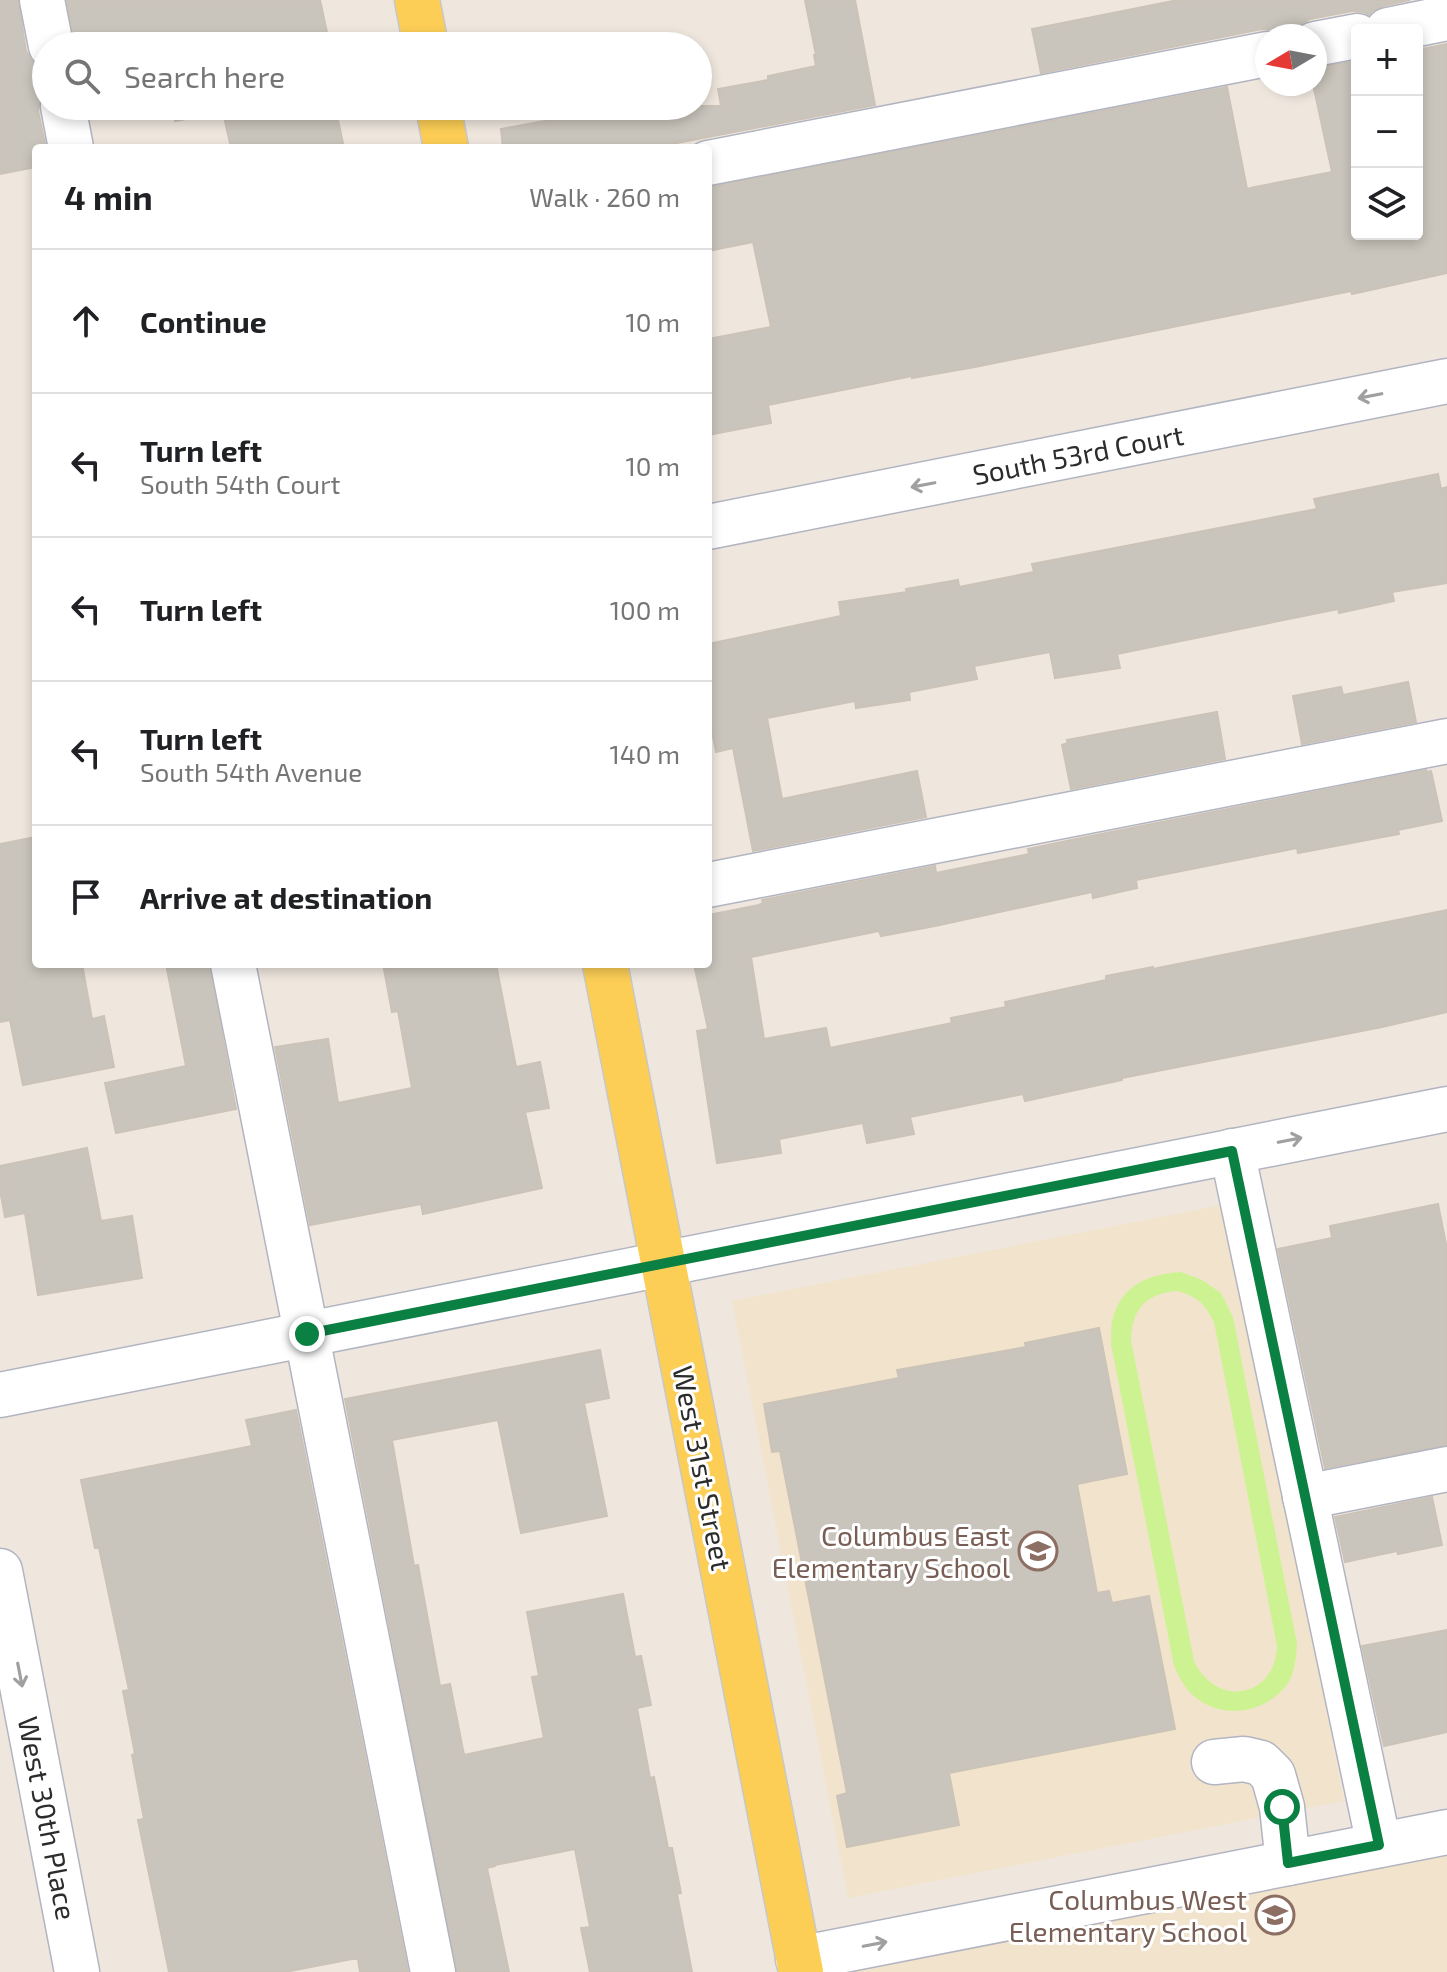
<!DOCTYPE html>
<meta charset="utf-8">
<style>
body{margin:0;font-family:"Exo 2",sans-serif;background:#f6f6f6;color:#202124}
.controls{position:absolute;right:24px;top:24px;display:grid;overflow:hidden;border-radius:8px;box-shadow:0 4px 12px #0003}
.controls button{width:72px;height:72px;display:grid;place-items:center;padding:0;border:0;border-bottom:2px solid #e0e0e0;background:#fff;color:#202124;font:40px sans-serif}
.compass{position:absolute;left:1255px;top:24px;width:72px;height:72px;border-radius:50%;background:#fff;box-shadow:0 4px 12px #0003;rotate:260deg}
.stop{position:absolute;width:24px;height:24px;margin:-18px;border:6px solid #0b8043;border-radius:50%;background:#fff}
.stop.end{background:#0b8043;border-color:#fff;box-shadow:0 2px 8px #0008}
.list{margin:0;padding:0;list-style:none}
h2{display:flex;justify-content:space-between;align-items:center;height:104px;margin:0;padding:0 32px;font-size:34px}
h2 small{font-size:26px;font-weight:400;color:#757577}
.list li{display:grid;grid-template-columns:52px 1fr auto;gap:24px;align-items:center;box-sizing:border-box;height:144px;padding:0 32px;border-top:2px solid #e0e0e0}
.list b{display:block;font-size:30px;white-space:nowrap}
.list p{margin:0;font-size:26px;white-space:nowrap;color:#757577}
.list em{font-size:26px;font-style:normal;color:#757577}
.icon{flex:none;width:44px;height:44px;fill:none;stroke:currentColor;stroke-width:2;stroke-linecap:round;stroke-linejoin:round}
.map{position:relative;flex:none;width:1447px;height:1972px;overflow:hidden}
.search{position:absolute;background:#fff;box-shadow:0 4px 12px #0003;left:32px;top:32px;width:680px;height:88px;display:flex;align-items:center;gap:20px;box-sizing:border-box;padding:0 28px;border-radius:44px;color:#757577;font-size:30px}
.panel{position:absolute;background:#fff;box-shadow:0 4px 12px #0003;left:32px;top:144px;width:680px;height:824px;border-radius:8px}
.map>svg:first-child{display:block}
.education{fill:#f2e4cc}
.pitch{fill:#cdf291;fill-rule:evenodd}
.building{fill:#cac5bc;stroke:#cbc3b7;stroke-width:2}
.lines{fill:none;stroke-linecap:round;stroke-linejoin:round}
.minor-casing{stroke:#b2b5c1;stroke-width:47}
.major-casing{stroke:#c8c8c8;stroke-width:47}
.minor{stroke:#fff;stroke-width:44}
.major{stroke:#fcce56;stroke-width:44}
.oneway{stroke:#a0a0a0}
.route{stroke:#0b8043;stroke-width:10}
.labels{text-anchor:middle;dominant-baseline:central;stroke-width:6;stroke-linejoin:round;paint-order:stroke}
.street-label{font-size:28px;fill:#2c2c2c;stroke:#fff}
.education-label{font-size:28px;fill:#785e54;stroke:#fff;text-anchor:end}
</style>
<div class="map">
<svg width="1447" height="1972" viewBox="0 0 1447 1972">
<rect width="100%" height="100%" fill="#efe7de"/>
<!-- education -->
<g class="education">
<path d="M1227 1204 1344 1801 848 1898 732 1301Z"/>
<path d="M1447 1847V1972H815Z"/>
</g>
<!-- pitch -->
<path class="pitch" d="M1181 1272 1202 1280 1221 1293 1233 1317 1297 1644C1296 1658 1295 1674 1286 1686 1264 1713 1223 1720 1195 1697 1185 1689 1180 1678 1174 1666L1111 1344C1112 1336 1110 1326 1113 1318 1122 1284 1150 1274 1181 1272ZM1178 1291C1199 1298 1204 1303 1214 1322L1277 1646C1275 1699 1216 1708 1194 1661L1131 1340C1132 1308 1147 1293 1178 1291Z"/>
<!-- building -->
<g class="building">
<path d="M0 0H18L26 51 34 64 41 96 38 111 46 148H36V167L0 174Z"/>
<path d="M67 0H320L330 46H75Z"/>
<path d="M805 0H855L875 105 651 148H503L501 129 625 106H721L718 89 768 80V76L816 66 814 55H816Z"/>
<path d="M1178 0H1410L1382 6 1372 11 1369 15 1364 12 1352 11 1310 19 1298 26 1272 30 1262 29 1041 73 1032 29Z"/>
<path d="M1447 44V273L1352 294 1351 291 975 367 912 378V376L768 405 771 423 708 435V339L771 327 753 242 708 251V187L1227 87 1247 189 1255 187 1332 172 1313 84H1315V68L1357 61V234H1417V50Z"/>
<path d="M172 106H335L344 148H231L223 112 175 121Z"/>
<path d="M1438 474 1441 489 1447 487V583L1392 592 1394 601 1339 613 1338 609 1117 654 1120 668 1055 678 1050 652 974 666 977 679 909 692 910 700 856 708 855 701 767 718 782 799 917 771 926 817 753 851 733 748 716 752 708 711V644L841 616 839 602 907 592 906 589 958 580 959 587 1034 572 1032 564 1317 509 1314 499Z"/>
<path d="M1408 682 1416 722 1302 744 1293 696 1341 687 1343 695Z"/>
<path d="M1217 712 1225 759 1071 789 1062 745 1068 743 1067 740Z"/>
<path d="M1426 770 1427 772 1431 771 1442 821 1398 830 1399 834 1298 853 1297 848 1136 880 1137 888 1093 898 1092 892 935 926 881 936 879 931 751 957 764 1039 826 1028 830 1048 952 1023 951 1018 1006 1007 1005 1002 1106 980V976L1153 967V969L1447 910V1012L1382 1027 1122 1078V1080L1025 1101 1023 1094 910 1117 914 1134 867 1143 863 1123 779 1139 781 1153 717 1163 697 1031 708 1029 694 964H708V915L759 905 763 903 762 900 935 866 936 873 1029 854 1028 849 1081 838Z"/>
<path d="M36 837V964H82L92 1019 104 1016 114 1067 23 1085 10 1020 0 1022V844Z"/>
<path d="M166 964H209L236 1109 116 1133 105 1083 186 1066Z"/>
<path d="M383 964H496L516 1067 540 1062 549 1108 525 1112 542 1188 423 1214 421 1204 310 1225 275 1047 328 1039 338 1103 412 1088 398 1011 392 1012Z"/>
<path d="M87 1148 101 1221 132 1216 142 1278 38 1295 25 1213 5 1217 0 1190V1166Z"/>
<path d="M1438 1204 1447 1249V1445L1325 1468 1278 1249 1332 1238 1330 1226Z"/>
<path d="M1099 1328 1127 1474 1077 1484 1097 1593 1109 1591 1112 1603 1149 1596 1175 1729 949 1773 959 1825 847 1847 837 1796 847 1793 780 1451 772 1452 764 1404 899 1378 897 1370 1026 1347 1025 1343Z"/>
<path d="M600 1350 609 1398 584 1403 607 1516 521 1533 498 1420 392 1440 414 1566 418 1565 440 1686 450 1684 464 1755 544 1738 532 1677 539 1676 527 1612 623 1594 635 1657 641 1656 651 1705 637 1708 650 1778 654 1777 668 1848H672L681 1893 677 1894 692 1972H590L581 1928 590 1927 575 1849 495 1865V1866L487 1868 509 1972H457L345 1399Z"/>
<path d="M296 1410 408 1972H360L358 1959H352L285 1972H169L138 1820 144 1819 132 1755 135 1754 123 1691 129 1690 99 1548H95L81 1480 252 1446 246 1420Z"/>
<path d="M1432 1497 1442 1545 1398 1554 1397 1551 1345 1562 1335 1517Z"/>
<path d="M1447 1630V1732L1384 1746 1362 1646Z"/>
</g>
<g class="lines">
<defs>
<g id="minor">
<path d="M42 0 51 46"/>
<path d="M1388 30 1447 18"/>
<path d="M1315 44 1357 36"/>
<path d="M63 106 71 148"/>
<path d="M708 163 1267 54"/>
<path d="M708 527 1447 381"/>
<path d="M708 885 1447 741"/>
<path d="M233 964 433 1972"/>
<path d="M1232 1151 1379 1845"/>
<path d="M0 1395 1447 1109"/>
<path d="M1305 1497 1447 1469"/>
<path d="M0 1571 77 1972"/>
<path d="M1214 1762 1244 1759 1261 1763 1273 1775 1282 1807 1288 1863"/>
<path d="M798 1959 1447 1832"/>
</g>
<g id="major">
<path d="M417 0 426 46"/>
<path d="M438 106 446 148"/>
<path d="M605 964 801 1972"/>
</g>
</defs>
<!-- minor casing -->
<use href="#minor" class="minor-casing"/>
<!-- major casing -->
<use href="#major" class="major-casing"/>
<!-- minor -->
<use href="#minor" class="minor"/>
<!-- major -->
<use href="#major" class="major"/>
</g>
<!-- one-way arrows -->
<defs><path id="oneway-shaft" d="M-6 0H5M1.5-3L5.5 0L1.5 3" fill="none" stroke-width="1.6" stroke-linecap="round" stroke-linejoin="round" transform="scale(2)"/></defs>
<g class="oneway">
<use href="#oneway-shaft" transform="translate(1370 396) rotate(169)"/>
<use href="#oneway-shaft" transform="translate(923 485) rotate(169)"/>
<use href="#oneway-shaft" transform="translate(1290 1140) rotate(-11)"/>
<use href="#oneway-shaft" transform="translate(20 1675) rotate(79)"/>
<use href="#oneway-shaft" transform="translate(875 1944) rotate(-11)"/>
</g>
<g class="lines">
<!-- route -->
<path class="route" d="M307 1334 1232 1151 1379 1845 1288 1863 1282 1807"/>
</g>
<!-- icons -->
<defs>
<symbol id="school-ring" viewBox="-11 -11 22 22"><circle r="9.5" fill="#fff" stroke="#8d6e63" stroke-width="1.5"/><path d="M0-5L7-2L0 1L-7-2ZM-4 1L0 2.5L4 1V4Q0 6-4 4Z" fill="#8d6e63"/></symbol>
</defs>
<g fill-rule="evenodd">
<use href="#school-ring" x="1016" y="1529" width="44" height="44"/>
<use href="#school-ring" x="1253" y="1893" width="44" height="44"/>
</g>
<g class="labels">
<!-- street labels -->
<g class="street-label">
<text transform="translate(1078 454) rotate(-11)">South 53rd Court</text>
<text transform="translate(703 1468) rotate(79)">West 31st Street</text>
<text transform="translate(48 1818) rotate(79)">West 30th Place</text>
</g>
<!-- education labels -->
<g class="education-label">
<text x="1010" y="1535">Columbus East<tspan x="1010" dy="32">Elementary School</tspan></text>
<text x="1247" y="1899">Columbus West<tspan x="1247" dy="32">Elementary School</tspan></text>
</g>
</g>
</svg>
<div class="controls">
<button>+</button>
<button>−</button>
<button><svg class="icon" aria-label="layers" viewBox="0 0 24 24"><path d="M12 4l9 5-9 5-9-5zM3 14l9 5 9-5"/></svg></button>
</div>
<svg class="compass" viewBox="-18 -18 36 36"><path d="M0-13l5 13h-10z" fill="#e53935"/><path d="M0 13l5-13h-10z" fill="#757577"/></svg>
<div class="stop" style="left:1282px;top:1807px"></div>
<div class="stop end" style="left:307px;top:1334px"></div>
<div class="search"><svg class="icon" aria-label="search" viewBox="0 0 24 24"><circle cx="10" cy="10" r="6"/><path d="M15 15l6 6"/></svg>Search here</div>
<section class="panel">
<h2>4 min<small>Walk · 260 m</small></h2>
<ul class="list">
<li><svg class="icon" aria-label="ahead" viewBox="0 0 24 24"><path d="M12 20V5M6 11l6-6 6 6"/></svg><div><b>Continue</b></div><em>10 m</em></li>
<li><svg class="icon" aria-label="left" viewBox="0 0 24 24"><path d="M17 20v-9H6M10 6l-5 5 5 5"/></svg><div><b>Turn left</b><p>South 54th Court</p></div><em>10 m</em></li>
<li><svg class="icon" aria-label="left" viewBox="0 0 24 24"><path d="M17 20v-9H6M10 6l-5 5 5 5"/></svg><div><b>Turn left</b></div><em>100 m</em></li>
<li><svg class="icon" aria-label="left" viewBox="0 0 24 24"><path d="M17 20v-9H6M10 6l-5 5 5 5"/></svg><div><b>Turn left</b><p>South 54th Avenue</p></div><em>140 m</em></li>
<li><svg class="icon" aria-label="arrive" viewBox="0 0 24 24"><path d="M6 21V4h12l-3 4 3 4H6"/></svg><div><b>Arrive at destination</b></div></li>
</ul>
</section>
</div>
